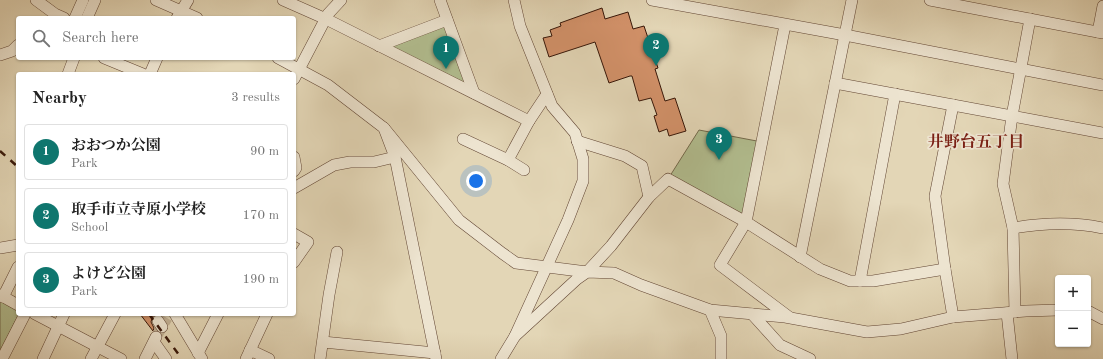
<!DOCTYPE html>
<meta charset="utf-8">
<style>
body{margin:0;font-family:"Old Standard TT","Noto Serif JP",serif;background:#f2f2f2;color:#222}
.controls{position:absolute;right:12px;bottom:12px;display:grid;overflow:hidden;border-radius:4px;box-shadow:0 1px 3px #0004}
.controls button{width:36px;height:36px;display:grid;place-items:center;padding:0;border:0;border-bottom:1px solid #e0e0e0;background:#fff;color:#222;font:20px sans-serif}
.you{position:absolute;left:476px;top:181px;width:14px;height:14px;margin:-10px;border:3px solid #fff;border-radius:50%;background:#1a73e8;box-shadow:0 0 0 6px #1a73e833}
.badge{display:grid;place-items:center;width:26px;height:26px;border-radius:50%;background:#0f766e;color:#fff;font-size:13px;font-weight:700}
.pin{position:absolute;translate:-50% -33px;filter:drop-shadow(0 1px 2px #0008)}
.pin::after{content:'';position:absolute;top:21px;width:14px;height:12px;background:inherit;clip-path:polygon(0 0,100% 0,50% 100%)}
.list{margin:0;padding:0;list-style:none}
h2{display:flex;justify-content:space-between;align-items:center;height:52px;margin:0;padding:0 16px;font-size:17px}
h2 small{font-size:13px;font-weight:400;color:#767676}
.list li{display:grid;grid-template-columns:26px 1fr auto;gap:12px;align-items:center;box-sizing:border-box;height:56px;margin:0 8px 8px;padding:0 8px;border:1px solid #e0e0e0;border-radius:4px}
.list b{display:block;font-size:15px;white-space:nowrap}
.list p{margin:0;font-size:13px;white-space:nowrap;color:#767676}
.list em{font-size:13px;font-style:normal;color:#767676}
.icon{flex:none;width:22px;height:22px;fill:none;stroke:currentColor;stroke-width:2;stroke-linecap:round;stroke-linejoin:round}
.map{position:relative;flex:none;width:1103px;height:359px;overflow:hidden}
.search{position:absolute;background:#fff;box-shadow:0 1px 3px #0004;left:16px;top:16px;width:280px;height:44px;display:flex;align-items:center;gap:10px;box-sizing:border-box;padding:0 14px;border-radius:4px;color:#767676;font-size:15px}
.panel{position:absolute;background:#fff;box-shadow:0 1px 3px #0004;left:16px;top:72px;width:280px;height:244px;border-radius:4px}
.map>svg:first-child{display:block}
.green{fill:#b2be90;stroke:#746a4c}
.building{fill:#d29169;stroke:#371608}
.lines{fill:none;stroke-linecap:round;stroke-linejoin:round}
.minor-tunnel{stroke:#c1b093;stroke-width:11;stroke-dasharray:11 5.5;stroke-linecap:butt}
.minor-casing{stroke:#624634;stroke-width:12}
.minor{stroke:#ede4d0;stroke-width:11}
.rail{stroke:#371608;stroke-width:2.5;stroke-dasharray:7 7;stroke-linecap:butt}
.labels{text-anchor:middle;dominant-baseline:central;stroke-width:3.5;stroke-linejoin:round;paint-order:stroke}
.neighbourhood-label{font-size:16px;font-weight:bold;fill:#7a1f14;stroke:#ede4d0}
</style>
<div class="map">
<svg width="1103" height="359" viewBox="0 0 1103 359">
<rect width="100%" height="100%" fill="#e3d6b6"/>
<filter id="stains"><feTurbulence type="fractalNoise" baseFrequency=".005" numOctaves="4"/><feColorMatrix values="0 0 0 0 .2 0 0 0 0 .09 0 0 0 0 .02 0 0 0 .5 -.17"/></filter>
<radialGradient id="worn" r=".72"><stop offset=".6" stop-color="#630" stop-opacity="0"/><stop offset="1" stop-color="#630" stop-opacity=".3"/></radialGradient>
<!-- green -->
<g class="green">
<path d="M447 20 474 93 379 46Z"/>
<path d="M699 130 762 142 746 222 668 179Z"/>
<path d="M0 301 18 311 19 314 0 351Z"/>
</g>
<!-- building -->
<g class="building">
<path d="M602 8 605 19 628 12 633 29 644 26 658 68 655 69 665 101 675 98 686 131 669 136 667 129 659 132 654 116 657 115 651 98 639 101 632 76H630L609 83 595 42 549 57 543 38 552 36 550 30 561 26 560 23Z"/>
<path d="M140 314H162L154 315 152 318 151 322 154 328 153 331Z"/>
</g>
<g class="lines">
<!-- minor-tunnel -->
<path class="minor-tunnel" d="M156 337 167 318"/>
<defs>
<g id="minor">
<path d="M36 0 55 14 64 18"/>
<path d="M156 0 197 18"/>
<path d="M283 0 326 19 529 121"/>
<path d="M440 0 474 93"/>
<path d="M652 0 845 35 1103 85"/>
<path d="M930 0 1103 33"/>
<path d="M75 18 83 0"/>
<path d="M87 18 95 0"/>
<path d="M177 18 188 0"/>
<path d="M785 25 746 222 720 265 789 317"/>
<path d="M1098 32 1103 6"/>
<path d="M379 46 447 20"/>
<path d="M0 55 12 51 18 45"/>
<path d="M104 58 143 74"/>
<path d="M278 58 328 85 384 128 395 157 436 359"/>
<path d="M68 74 74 58"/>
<path d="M150 74 157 58"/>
<path d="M294 79 328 14 341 0"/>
<path d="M835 83 1103 133"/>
<path d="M953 105 935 196 945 269 953 317"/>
<path d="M384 128 459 220 502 253 516 263 587 272 611 246 649 197 668 179 746 222 820 269 850 281H873L945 269"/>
<path d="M463 139 508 160 524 170"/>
<path d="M577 141 625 156 642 166 649 197"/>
<path d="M294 157 296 168 294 171"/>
<path d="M508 160 529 121 547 94"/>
<path d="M294 188 334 165 350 162H374L395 157"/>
<path d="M1013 228C1042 223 1074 222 1103 228"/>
<path d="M294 234 308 242 294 262"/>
<path d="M0 248 18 245"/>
<path d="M800 257 852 0"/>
<path d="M860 281 895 94"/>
<path d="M0 295 18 305"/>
<path d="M3 297 18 267"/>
<path d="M710 310 721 336V359"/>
<path d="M1088 311 1103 319"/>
<path d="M1015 312 1013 228 1003 184 1012 116 1030 19"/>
<path d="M1007 313 1012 359"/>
<path d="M35 314 121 359"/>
<path d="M175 314 202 359"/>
<path d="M752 314 780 345 810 359"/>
<path d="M158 321 162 327"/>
<path d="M515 336 577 279 587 272 614 273 641 285 710 310 785 317 867 332 901 329 953 317 1026 311 1058 310"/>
<path d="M154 342 166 359"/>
<path d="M323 342 435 353"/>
<path d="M250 350 269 359"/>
<path d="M198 353 218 314"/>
<path d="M2 359 25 314"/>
<path d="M43 359 64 314"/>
<path d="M91 359 115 314"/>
<path d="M145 359 156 337"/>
<path d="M246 359 267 314"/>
<path d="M320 359 329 295 337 252"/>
<path d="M501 359 515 336 568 220 583 181V159L575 133 552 106 520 26 514 0"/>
</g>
</defs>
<!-- minor casing -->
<use href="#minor" class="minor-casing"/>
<!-- minor -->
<use href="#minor" class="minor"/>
<!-- rail -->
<g class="rail">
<path d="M0 151 18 167"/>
<path d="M149 314 182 359"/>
</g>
</g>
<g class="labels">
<!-- neighbourhood labels -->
<g class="neighbourhood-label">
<text x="976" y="143">井野台五丁目</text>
</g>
</g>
<rect width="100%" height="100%" filter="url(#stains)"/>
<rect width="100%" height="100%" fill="url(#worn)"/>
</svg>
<div class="controls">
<button>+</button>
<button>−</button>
</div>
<div class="you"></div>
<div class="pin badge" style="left:446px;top:69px">1</div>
<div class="pin badge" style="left:656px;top:66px">2</div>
<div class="pin badge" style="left:719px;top:160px">3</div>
<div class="search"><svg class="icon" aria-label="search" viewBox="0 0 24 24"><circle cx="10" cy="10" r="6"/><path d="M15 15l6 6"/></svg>Search here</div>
<section class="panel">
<h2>Nearby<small>3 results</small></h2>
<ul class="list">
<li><span class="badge">1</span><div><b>おおつか公園</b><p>Park</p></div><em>90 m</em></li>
<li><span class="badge">2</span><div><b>取手市立寺原小学校</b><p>School</p></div><em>170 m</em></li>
<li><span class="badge">3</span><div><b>よけど公園</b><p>Park</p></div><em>190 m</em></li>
</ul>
</section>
</div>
